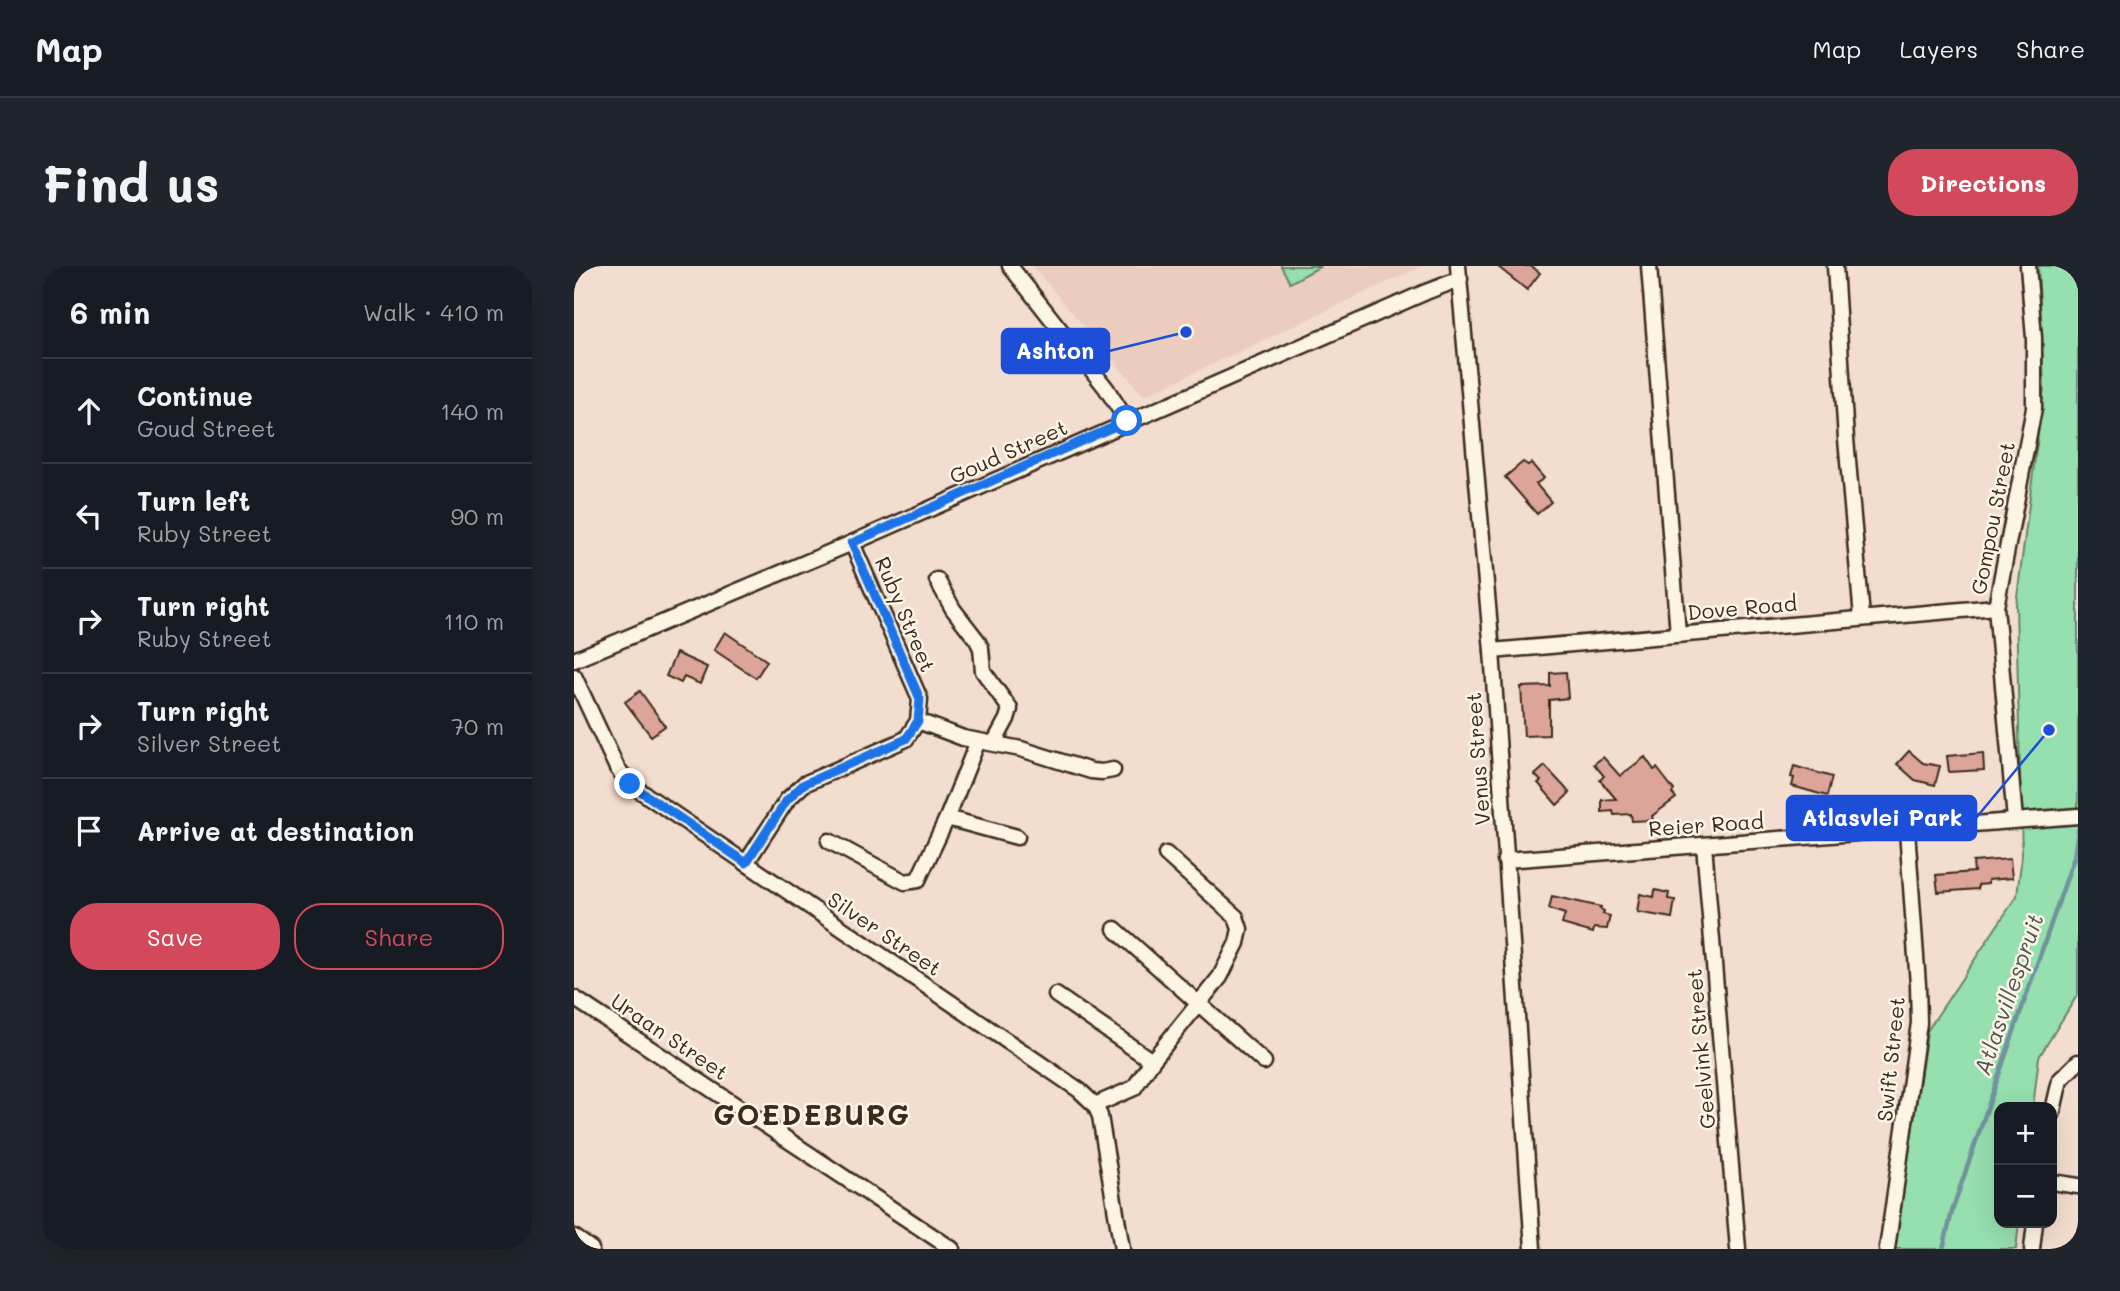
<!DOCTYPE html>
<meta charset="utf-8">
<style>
body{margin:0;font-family:Mali,sans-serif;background:#20242c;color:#f1f3f6}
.controls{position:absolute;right:21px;bottom:21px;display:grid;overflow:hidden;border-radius:14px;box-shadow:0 7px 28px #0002}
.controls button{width:63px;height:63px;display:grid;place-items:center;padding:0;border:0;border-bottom:2px solid #363941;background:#171b24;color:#f1f3f6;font:35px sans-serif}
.stop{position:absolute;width:21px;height:21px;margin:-16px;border:5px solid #1a73e8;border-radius:50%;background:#fff}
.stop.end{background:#1a73e8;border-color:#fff;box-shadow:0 2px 7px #0008}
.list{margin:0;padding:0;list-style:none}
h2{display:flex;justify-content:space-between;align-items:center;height:91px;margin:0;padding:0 28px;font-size:30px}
h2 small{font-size:23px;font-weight:400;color:#9ea1a6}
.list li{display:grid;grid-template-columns:46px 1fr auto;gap:21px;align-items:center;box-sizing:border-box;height:105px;padding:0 28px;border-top:2px solid #363941}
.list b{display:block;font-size:26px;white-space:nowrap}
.list p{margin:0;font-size:23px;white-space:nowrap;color:#9ea1a6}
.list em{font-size:23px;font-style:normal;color:#9ea1a6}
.actions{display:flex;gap:14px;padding:21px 28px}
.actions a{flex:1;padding:16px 0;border:2px solid #d1495b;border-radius:28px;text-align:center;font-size:24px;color:#d1495b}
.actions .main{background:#d1495b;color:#fff}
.icon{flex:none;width:38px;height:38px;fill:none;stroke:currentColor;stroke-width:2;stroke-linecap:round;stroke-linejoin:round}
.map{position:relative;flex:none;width:1504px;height:983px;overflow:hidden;border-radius:28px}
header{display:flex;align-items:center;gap:42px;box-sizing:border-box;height:98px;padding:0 35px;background:#171b24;border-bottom:2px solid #363941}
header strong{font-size:33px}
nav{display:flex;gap:38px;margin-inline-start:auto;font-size:24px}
.intro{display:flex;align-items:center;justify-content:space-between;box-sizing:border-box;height:168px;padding:0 42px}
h1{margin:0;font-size:49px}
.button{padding:18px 32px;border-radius:28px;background:#d1495b;color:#fff;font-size:24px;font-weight:700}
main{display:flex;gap:42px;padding:0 42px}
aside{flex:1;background:#171b24;border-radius:28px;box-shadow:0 7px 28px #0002}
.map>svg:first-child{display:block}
.built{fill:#ecccbe}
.green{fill:#96dfaf;stroke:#688466;stroke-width:2}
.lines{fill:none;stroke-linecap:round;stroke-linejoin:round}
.stream{stroke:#6f939e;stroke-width:4.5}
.building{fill:#dda499;stroke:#3b2a1e;stroke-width:2}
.minor-casing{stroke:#3b2a1e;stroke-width:19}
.minor{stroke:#fcf5e5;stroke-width:14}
.route{stroke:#1a73e8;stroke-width:9}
.labels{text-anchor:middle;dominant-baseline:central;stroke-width:5;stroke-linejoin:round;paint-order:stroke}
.street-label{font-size:21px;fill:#3b2a1e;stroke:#fcf5e5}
.water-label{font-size:23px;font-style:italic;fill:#515654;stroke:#fcf5e5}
.district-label{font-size:28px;font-weight:bold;letter-spacing:2px;fill:#3b2a1e;stroke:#fcf5e5}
.leader{fill:none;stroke:#1d4ed8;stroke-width:2.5}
.callout-dot{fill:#1d4ed8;stroke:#fcf5e5;stroke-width:2.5}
.callout{fill:#1d4ed8;stroke:#1d4ed8;stroke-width:2.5}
.callout-label{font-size:23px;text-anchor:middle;font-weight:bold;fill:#fff}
</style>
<header>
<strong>Map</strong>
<nav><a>Map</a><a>Layers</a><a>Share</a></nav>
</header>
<div class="intro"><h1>Find us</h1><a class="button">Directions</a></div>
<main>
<aside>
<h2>6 min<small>Walk · 410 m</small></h2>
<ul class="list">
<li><svg class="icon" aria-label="ahead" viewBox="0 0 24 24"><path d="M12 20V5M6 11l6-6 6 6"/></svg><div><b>Continue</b><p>Goud Street</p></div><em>140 m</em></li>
<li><svg class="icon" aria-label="left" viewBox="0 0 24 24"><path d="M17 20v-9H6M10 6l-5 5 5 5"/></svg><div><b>Turn left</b><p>Ruby Street</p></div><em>90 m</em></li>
<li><svg class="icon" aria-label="right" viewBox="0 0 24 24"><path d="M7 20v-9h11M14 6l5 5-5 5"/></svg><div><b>Turn right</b><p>Ruby Street</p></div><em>110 m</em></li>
<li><svg class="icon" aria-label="right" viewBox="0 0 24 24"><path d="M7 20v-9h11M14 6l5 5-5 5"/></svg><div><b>Turn right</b><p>Silver Street</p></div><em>70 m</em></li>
<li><svg class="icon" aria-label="arrive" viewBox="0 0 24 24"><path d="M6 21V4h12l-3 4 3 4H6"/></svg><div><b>Arrive at destination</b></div></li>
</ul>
<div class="actions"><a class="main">Save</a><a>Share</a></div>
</aside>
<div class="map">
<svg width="1504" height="983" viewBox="0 0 1504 983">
<rect width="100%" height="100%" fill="#f3ddce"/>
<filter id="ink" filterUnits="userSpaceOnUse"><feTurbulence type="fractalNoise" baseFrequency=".0143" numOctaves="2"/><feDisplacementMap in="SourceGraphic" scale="14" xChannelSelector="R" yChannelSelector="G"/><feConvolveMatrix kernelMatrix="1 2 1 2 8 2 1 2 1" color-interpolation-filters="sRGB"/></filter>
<g filter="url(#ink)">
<!-- built -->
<path class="built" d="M458 0H848L570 130Z"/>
<!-- green -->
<g class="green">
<path d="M707 0H747L716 17Z"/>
<path d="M1464 0H1504V728L1465 791 1459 841H1425V957H1445L1442 983H1321L1353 765 1443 630 1448 589 1442 339 1470 122Z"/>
</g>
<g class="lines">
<!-- stream -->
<path class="stream" d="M1369 983 1379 942 1500 591 1504 564"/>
</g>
<!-- building -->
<g class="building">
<path d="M923 0H957L966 7 953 24Z"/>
<path d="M949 196 954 199 957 197 970 212 962 218 977 236 963 248 931 211Z"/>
<path d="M151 366 193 395 182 412 140 384Z"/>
<path d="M102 387 133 401 126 418 110 411 107 417 92 410Z"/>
<path d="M992 406 994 432 975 434V469L950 470 947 421 976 420V407Z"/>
<path d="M66 425 91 460 77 470 51 436Z"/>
<path d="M1335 485 1349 497 1366 500 1361 519 1341 514 1323 498Z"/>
<path d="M1409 487 1410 504 1375 506 1373 490Z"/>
<path d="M1029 491 1046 510 1071 491 1080 504 1083 502 1100 524 1098 527 1102 532 1078 550 1079 554 1058 555 1057 548 1040 549 1039 545 1028 546V534L1042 533 1026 514 1030 510 1020 498Z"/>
<path d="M971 500 996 527 983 539 964 517 967 515 961 509Z"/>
<path d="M1220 500 1258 511 1253 530 1218 520 1220 512 1217 511Z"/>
<path d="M1436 593 1438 612 1414 614V618L1404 619V623L1364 626 1362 609 1400 606 1399 596Z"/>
<path d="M1081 624 1095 627 1094 633 1101 634 1098 652 1063 646 1066 628 1080 631Z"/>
<path d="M978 630 1027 641 1026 643 1030 645 1029 648 1036 650 1033 663 1020 662 1019 667 988 658 991 648 975 643Z"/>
</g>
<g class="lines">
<defs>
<g id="minor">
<path d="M436 0 532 122 553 155"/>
<path d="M884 0 918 385 959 983"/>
<path d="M1075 0 1104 368"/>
<path d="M1261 0 1272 173 1288 351"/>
<path d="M363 314 379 343 403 374 407 382 409 405 436 443 433 453 420 477"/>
<path d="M918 385 1422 341"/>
<path d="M0 394 278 277 852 26 886 13"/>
<path d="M0 410 43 502 56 518 505 824 521 839 526 850 548 983"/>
<path d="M344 455 389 472 447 483 517 505 528 506 539 504"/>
<path d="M373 552 443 571"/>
<path d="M1441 554 1422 341 1460 142V72L1454 0"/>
<path d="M255 575 331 616 344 614 373 552 404 475"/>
<path d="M1130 579 1164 983"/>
<path d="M931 594 1504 550"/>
<path d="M172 597 213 534 230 518 332 473 344 455 346 433 278 277"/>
<path d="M541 663 690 796"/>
<path d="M482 729 578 795"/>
<path d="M0 732 378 983"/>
<path d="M521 839 560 822 578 795 646 711 663 677 666 663 662 651 592 588"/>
<path d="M1478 849 1486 814 1504 796"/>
<path d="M1478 916 1504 920"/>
<path d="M0 971 17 983"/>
<path d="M1313 983 1345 757 1344 719 1333 564"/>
<path d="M1458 983 1461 957"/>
</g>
</defs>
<!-- minor casing -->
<use href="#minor" class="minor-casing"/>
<!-- minor -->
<use href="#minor" class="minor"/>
</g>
</g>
<g class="lines" filter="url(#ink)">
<!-- route -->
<path class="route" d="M56 518 172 597 213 534 230 518 332 473 344 455 346 433 278 277 553 155"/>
</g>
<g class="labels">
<!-- street labels -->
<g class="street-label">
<text transform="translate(434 185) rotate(-24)">Goud Street</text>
<text transform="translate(1418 252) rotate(-79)">Gompou Street</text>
<text transform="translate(1168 341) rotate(-5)">Dove Road</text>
<text transform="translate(332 348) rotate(67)">Ruby Street</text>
<text transform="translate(903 493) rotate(-94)">Venus Street</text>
<text transform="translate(1132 558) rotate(-4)">Reier Road</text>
<text transform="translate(311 667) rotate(34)">Silver Street</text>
<text transform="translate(96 770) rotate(34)">Uraan Street</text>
<text transform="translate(1126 783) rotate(-95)">Geelvink Street</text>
<text transform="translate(1316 793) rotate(-84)">Swift Street</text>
</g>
<!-- water labels -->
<g class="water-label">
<text transform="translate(1434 728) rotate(-71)">Atlasvillespruit</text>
</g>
<!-- district labels -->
<g class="district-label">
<text x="238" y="848">GOEDEBURG</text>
</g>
</g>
<!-- callouts -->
<path class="leader" d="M612 66L535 85M1475 464L1402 552"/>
<g class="callout-dot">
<circle cx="612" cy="66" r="7"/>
<circle cx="1475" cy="464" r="7"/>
</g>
<g class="callout">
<rect x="428" y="63" width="107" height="44" rx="7"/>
<rect x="1213" y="530" width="189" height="44" rx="7"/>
</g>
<g class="callout-label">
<text x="481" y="93">Ashton</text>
<text x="1308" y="560">Atlasvlei Park</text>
</g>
</svg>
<div class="controls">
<button>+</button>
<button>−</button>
</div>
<div class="stop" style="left:553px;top:155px"></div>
<div class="stop end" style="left:56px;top:518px"></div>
</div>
</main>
